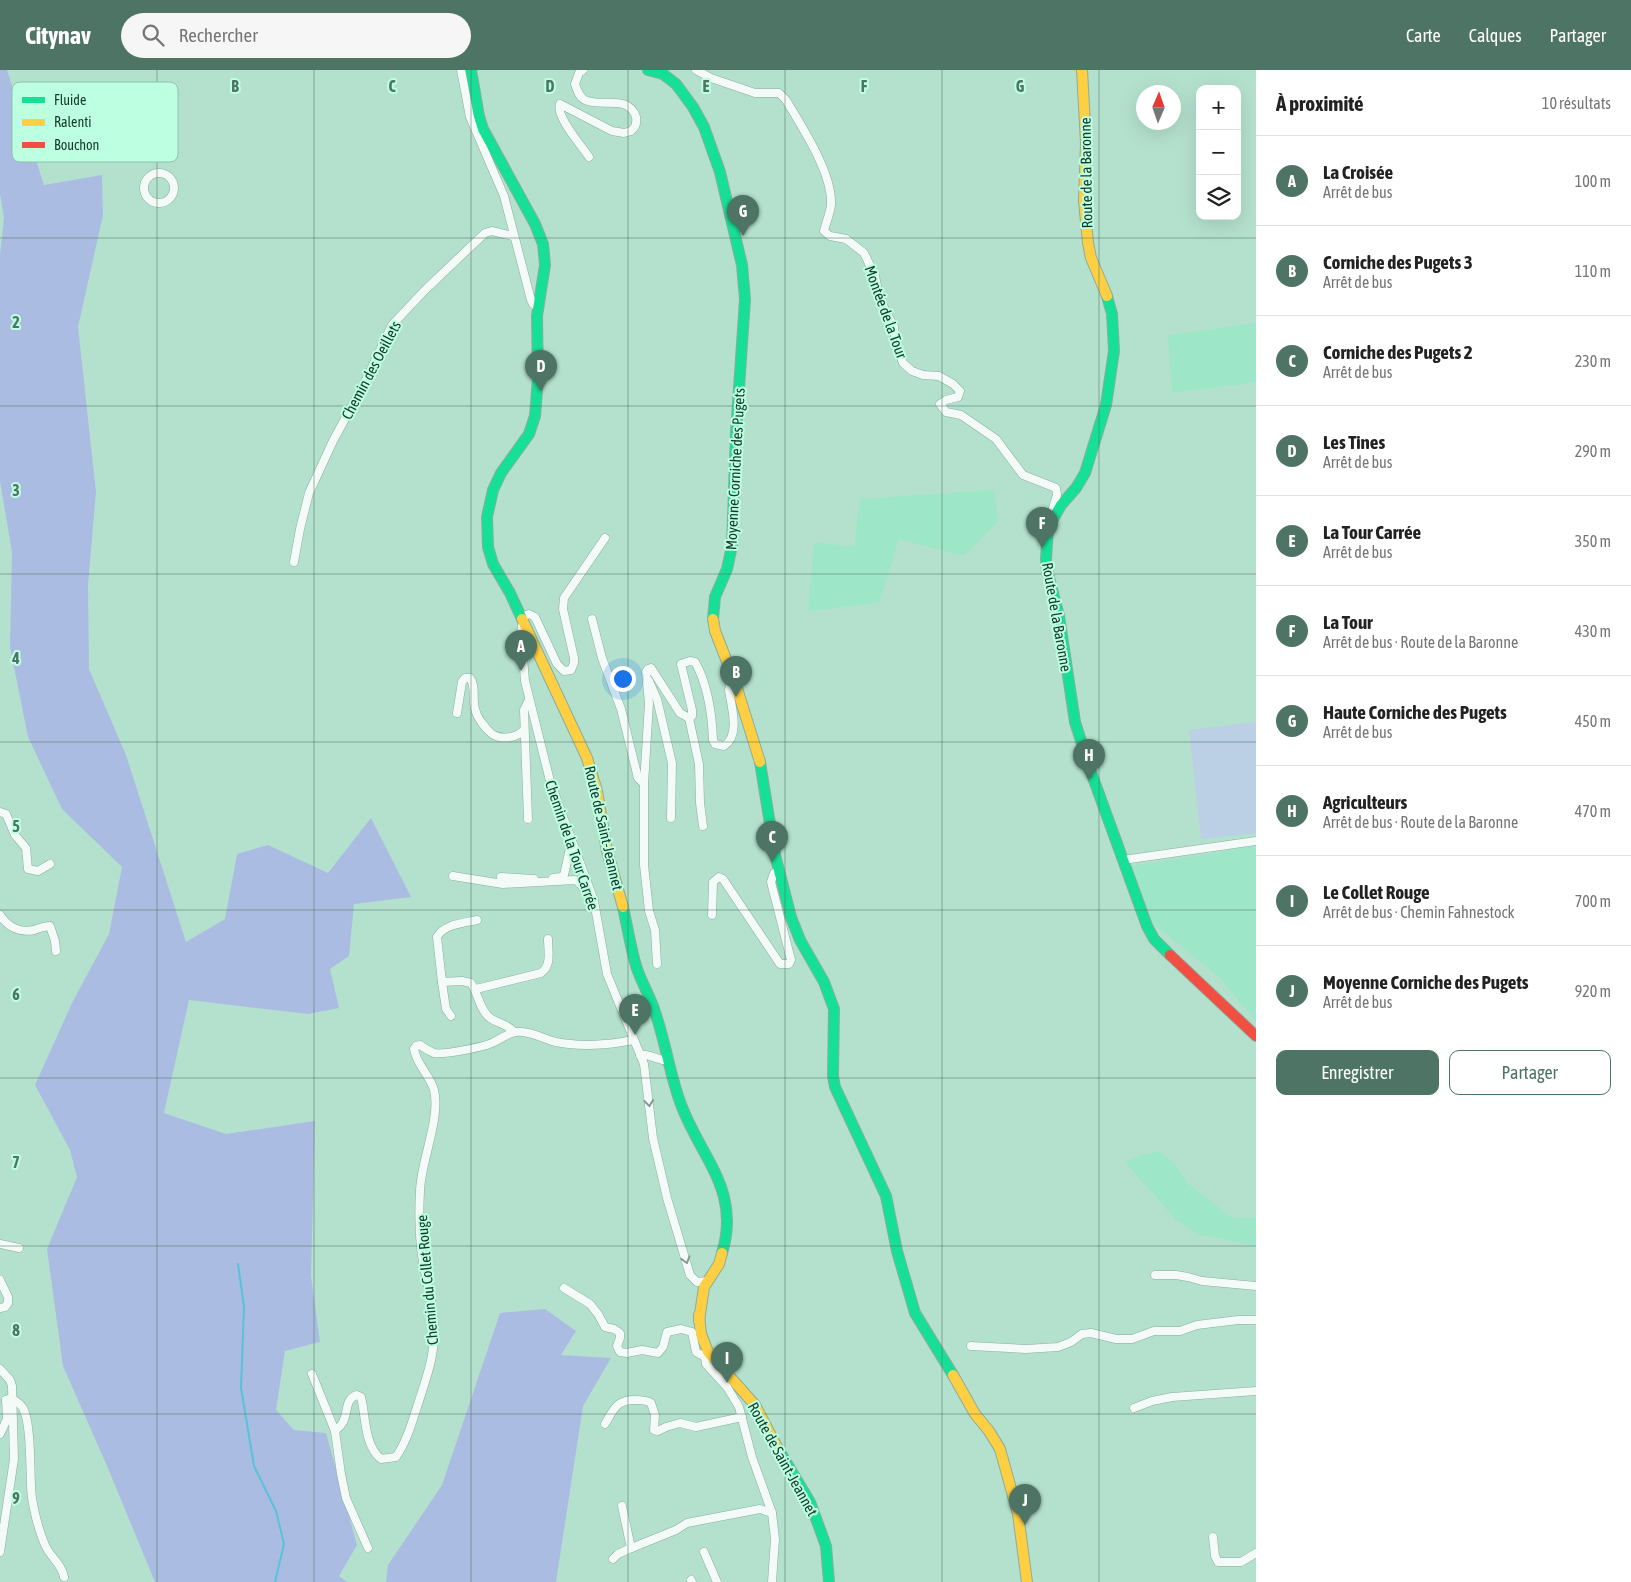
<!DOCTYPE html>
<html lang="fr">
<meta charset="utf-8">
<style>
body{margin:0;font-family:"Asap Condensed",sans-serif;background:#f6f6f6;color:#222}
.controls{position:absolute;right:15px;top:15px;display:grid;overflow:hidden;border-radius:10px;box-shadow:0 5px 20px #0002}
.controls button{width:45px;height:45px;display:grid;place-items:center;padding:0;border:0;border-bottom:1px solid #e0e0e0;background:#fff;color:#222;font:25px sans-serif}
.compass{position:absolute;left:1136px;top:15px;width:45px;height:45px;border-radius:50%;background:#fff;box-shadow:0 5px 20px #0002;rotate:2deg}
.you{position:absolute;left:622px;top:608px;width:18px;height:18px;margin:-12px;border:4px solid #fff;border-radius:50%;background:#1a73e8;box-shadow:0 0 0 8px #1a73e833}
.badge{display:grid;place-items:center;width:32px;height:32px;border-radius:50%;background:#4d7464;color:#fff;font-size:16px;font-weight:700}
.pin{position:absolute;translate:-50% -41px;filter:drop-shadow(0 1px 2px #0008)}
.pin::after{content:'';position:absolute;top:26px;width:18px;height:15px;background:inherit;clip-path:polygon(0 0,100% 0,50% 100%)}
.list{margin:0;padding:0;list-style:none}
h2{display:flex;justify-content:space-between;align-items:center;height:65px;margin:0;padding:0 20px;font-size:21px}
h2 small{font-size:16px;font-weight:400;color:#767676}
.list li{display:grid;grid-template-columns:32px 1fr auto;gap:15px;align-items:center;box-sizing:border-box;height:90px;padding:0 20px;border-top:1px solid #e0e0e0}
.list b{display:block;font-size:19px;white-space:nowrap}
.list p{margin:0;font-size:16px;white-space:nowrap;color:#767676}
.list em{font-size:16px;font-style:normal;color:#767676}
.actions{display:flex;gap:10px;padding:15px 20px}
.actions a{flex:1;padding:11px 0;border:1px solid #4d7464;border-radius:10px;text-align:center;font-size:18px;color:#4d7464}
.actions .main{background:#4d7464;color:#fff}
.icon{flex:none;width:28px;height:28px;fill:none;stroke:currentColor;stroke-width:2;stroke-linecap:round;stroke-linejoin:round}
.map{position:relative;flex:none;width:1256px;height:1512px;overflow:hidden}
header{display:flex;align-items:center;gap:30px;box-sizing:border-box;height:70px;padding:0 25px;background:#4d7464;color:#fff}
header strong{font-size:24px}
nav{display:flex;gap:28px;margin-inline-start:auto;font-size:18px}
.search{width:350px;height:45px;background:#f6f6f6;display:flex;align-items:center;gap:12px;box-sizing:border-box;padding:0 18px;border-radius:28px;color:#767676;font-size:19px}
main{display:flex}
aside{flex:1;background:#fff}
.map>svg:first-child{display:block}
.built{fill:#9de6c8}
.green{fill:#bbcfe5}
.forest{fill:#abbce3}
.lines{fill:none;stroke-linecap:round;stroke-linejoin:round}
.stream{stroke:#58c2db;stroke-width:2}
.street-casing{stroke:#89ad9e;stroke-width:9}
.fast-casing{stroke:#89ad9e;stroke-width:12}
.slow-casing{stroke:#89ad9e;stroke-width:12}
.jam-casing{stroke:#89ad9e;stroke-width:12}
.street{stroke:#f4faf8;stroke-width:8}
.fast{stroke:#16e098;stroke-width:10}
.slow{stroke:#ffcf43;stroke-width:10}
.jam{stroke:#f24e42;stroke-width:10}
.oneway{stroke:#849a92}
.grid{fill:none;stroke:#4d7464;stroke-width:1;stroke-opacity:0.55}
.labels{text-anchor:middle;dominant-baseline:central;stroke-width:4;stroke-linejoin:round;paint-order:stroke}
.street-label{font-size:15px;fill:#15392b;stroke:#bcffe1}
.key{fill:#bcffe1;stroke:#8ac4aa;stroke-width:1}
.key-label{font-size:14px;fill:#15392b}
.grid-label{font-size:16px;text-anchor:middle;font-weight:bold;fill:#4d7464;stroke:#bcffe1;stroke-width:4;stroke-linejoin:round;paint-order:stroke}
</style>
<header>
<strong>Citynav</strong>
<div class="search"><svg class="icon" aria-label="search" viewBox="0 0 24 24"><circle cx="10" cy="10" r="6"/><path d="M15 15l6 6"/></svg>Rechercher</div>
<nav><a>Carte</a><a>Calques</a><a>Partager</a></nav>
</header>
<main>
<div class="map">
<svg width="1256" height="1512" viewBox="0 0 1256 1512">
<rect width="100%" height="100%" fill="#b4e1ce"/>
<!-- built -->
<g class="built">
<path d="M1256 253V312L1172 323 1168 265Z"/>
<path d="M994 420 998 451 964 486 899 469 879 533 808 541 814 473 854 476 860 429Z"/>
<path d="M1256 776V951L1219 907 1151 852 1130 796Z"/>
<path d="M1159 1081 1174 1093 1186 1112 1232 1148 1256 1147V1176L1201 1165 1178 1152 1125 1092 1143 1084Z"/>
</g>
<!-- green -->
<path class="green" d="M1256 652V763L1201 769 1189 660Z"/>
<!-- forest -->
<g class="forest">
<path d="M0 0H7L44 115 102 105 103 145 78 257 96 422 88 515 89 599 126 685 186 872 225 849 237 784 268 775 328 803 371 748 411 827 354 834 349 886 330 899 339 938 308 944 189 930 164 1043 226 1064 315 1051 311 1206 320 1272 285 1281 276 1340 294 1360 326 1363 357 1475 339 1506 347 1512H155L107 1396 63 1296 47 1179 77 1107 70 1080 35 1015 72 933 109 864 122 797 62 739 28 667 10 577 12 482 0 411V185L4 148 0 124Z"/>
<path d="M545 1239 576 1261 561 1285 611 1288 583 1336 556 1512H386L388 1495 442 1415 500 1243Z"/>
</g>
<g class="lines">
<!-- stream -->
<path class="stream" d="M238 1194 244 1237 241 1318 254 1396 276 1441 284 1474 275 1512"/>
<defs>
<g id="street">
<path d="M461 0 470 47 504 126 531 230 533 234 538 237"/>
<path d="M583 0 579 3 575 14C577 20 579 27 585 30 601 38 629 24 636 47 637 53 635 58 631 61L624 63 612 61 560 34C555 46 582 76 589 87"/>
<path d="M696 0 711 8 755 23H779L786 30C802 57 833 104 831 135 830 143 826 153 824 161L830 166 846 169 864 183 875 206 880 230 894 257 896 276 903 293 912 301 923 305 939 306 953 314 960 321 958 327 946 330 940 334 946 342 961 345 996 369 1023 405 1056 418 1057 425 1053 438 1055 443"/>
<circle cx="159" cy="118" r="15"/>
<path d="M294 492 300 459 309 423 333 371 366 310 392 255 424 221 485 163 492 161 513 166"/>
<path d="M521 547 529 544 535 547 557 594 564 601 571 600 574 593V588L563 539 564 528 605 468"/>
<path d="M592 549 602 588 621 639 638 708 644 714"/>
<path d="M524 554 522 556 521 563 525 611 550 711 594 831 607 904 644 994 653 1068 667 1128 690 1205 697 1212 708 1211"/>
<path d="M649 611 657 629 672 693 671 748"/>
<path d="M457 643 462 612 465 608H470C477 617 471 631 476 642 478 649 486 659 492 664 501 670 517 668 524 660"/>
<path d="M689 648 699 694 700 733 703 756"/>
<path d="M0 742 6 744 15 765 26 778 28 799 38 801 50 794"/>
<path d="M528 749 524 640 529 630"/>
<path d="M1123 790 1256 771"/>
<path d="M453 806 503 814 575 810C583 814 585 823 592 829"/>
<path d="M501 807 534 809"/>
<path d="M553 808 561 807 564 805 572 769"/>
<path d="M0 845C8 857 20 863 34 860 40 858 44 856 50 856L55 871 56 881"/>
<path d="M712 845 713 812 719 807 723 809 780 894H789L791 890 771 812 774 803 779 801"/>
<path d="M477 850C464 853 444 854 437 867L442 912 462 911 471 913C478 923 480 941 490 948 498 954 507 953 514 962"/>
<path d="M657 894 655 860 649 841 644 795V714L649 633 646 602 648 599 651 598 680 643 689 648 692 646V640L681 594 690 591 695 592C708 615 712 644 713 670L715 674 724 676C741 665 731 636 729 620L730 616 735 612"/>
<path d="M442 912 446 939 451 946"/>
<path d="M476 919 541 903C552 895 548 881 548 869"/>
<path d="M640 985C651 983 658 992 668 990"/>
<path d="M0 1174 19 1178"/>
<path d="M1155 1205H1176L1188 1207 1202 1211 1256 1216"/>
<path d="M0 1210 8 1227V1233L5 1237 0 1238"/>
<path d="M564 1218 590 1234 598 1244 605 1257 614 1259 620 1263V1268L617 1276 620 1282 627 1283 642 1280 658 1283 663 1277 667 1262 681 1259 692 1262 696 1282 705 1287"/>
<path d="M971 1276 1026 1279 1058 1277 1071 1272 1082 1264 1091 1263 1116 1269H1132L1154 1261H1180L1197 1255 1238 1250H1256"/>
<path d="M708 1282 705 1287 706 1294 727 1317 739 1337 752 1387 772 1443 775 1469 772 1512"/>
<path d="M0 1299 10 1310 12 1316 14 1389 0 1482"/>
<path d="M312 1304 335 1361 341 1404 346 1428 368 1478"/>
<path d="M6 1330 11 1328C16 1331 20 1333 23 1338 31 1353 30 1396 31 1415 31 1431 38 1459 45 1475 50 1487 62 1494 64 1507"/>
<path d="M1134 1338 1152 1331 1172 1327 1256 1321"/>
<path d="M605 1354C614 1339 616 1330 635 1330 641 1330 646 1330 651 1333L655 1345 654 1360 658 1361 666 1357 680 1353 696 1357 742 1347"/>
<path d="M335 1361C338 1358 341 1356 343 1352 348 1343 345 1328 357 1325L361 1327C366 1347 364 1375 381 1389L396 1387C407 1371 412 1352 418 1334 425 1312 433 1291 434 1268 436 1241 424 1205 421 1178 419 1159 419 1139 420 1121 421 1090 441 1048 434 1020 430 1005 416 994 414 979L416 976 420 975C424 978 429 981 434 983 443 985 485 977 494 972 501 969 508 963 515 962 528 960 544 969 556 972 580 977 610 975 633 970"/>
<path d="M0 1364 7 1349 6 1330"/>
<path d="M622 1436 631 1478"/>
<path d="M1213 1467 1215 1486 1218 1492H1241L1256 1483"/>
<path d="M704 1482 717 1512"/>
<path d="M613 1489 618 1484 629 1479 676 1460 687 1453 760 1439 772 1443"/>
<path d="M691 1510 692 1512"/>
</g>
<g id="fast">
<path d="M471 0 479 46 483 59 535 154 543 174 545 195 537 246 538 308 535 346 529 364 501 403 493 420 487 447 488 477 493 494 510 523 522 549"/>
<path d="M648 0 663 4 676 14 693 37 704 57 720 102 742 195 745 229 736 363 732 476 727 499 715 527 713 549"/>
<path d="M1107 226 1112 244 1114 281 1106 335 1085 403 1076 418 1061 435 1048 458 1046 489 1047 500 1059 546 1075 652 1091 702 1147 856 1154 869 1170 885"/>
<path d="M760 692 775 785 791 847 800 870 824 912 834 939 833 1006 835 1017 886 1126 897 1181 915 1243 953 1305"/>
<path d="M623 837C627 855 630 874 635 892 639 909 650 925 655 942 666 973 670 1007 682 1037 702 1089 741 1121 722 1183"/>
<path d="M777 1377 810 1432 826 1476 829 1512"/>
</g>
<g id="slow">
<path d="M1082 0 1086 73 1084 131 1088 173 1091 188 1107 226"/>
<path d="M522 549 587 688 597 721 607 781 623 837"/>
<path d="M713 549 715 561 735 612 760 692"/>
<path d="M699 1245 701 1264 708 1282 755 1335 777 1377"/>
<path d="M699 1251 704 1217 719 1194 722 1183"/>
<path d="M953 1305 975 1344 989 1361 1000 1379 1018 1444 1027 1512"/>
</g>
<path id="jam" d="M1170 885 1256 966"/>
</defs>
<!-- street casing -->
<use href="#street" class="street-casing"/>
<!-- fast casing -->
<use href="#fast" class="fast-casing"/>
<!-- slow casing -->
<use href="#slow" class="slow-casing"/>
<!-- jam casing -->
<use href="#jam" class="jam-casing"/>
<!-- street -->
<use href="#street" class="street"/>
<!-- fast -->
<use href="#fast" class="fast"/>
<!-- slow -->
<use href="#slow" class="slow"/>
<!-- jam -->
<use href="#jam" class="jam"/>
</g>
<!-- one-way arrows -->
<defs><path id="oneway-chevron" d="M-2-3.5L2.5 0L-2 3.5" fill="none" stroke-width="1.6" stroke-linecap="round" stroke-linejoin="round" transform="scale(1.25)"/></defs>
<g class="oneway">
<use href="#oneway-chevron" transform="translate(649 1033) rotate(84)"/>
<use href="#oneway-chevron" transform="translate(686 1190) rotate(74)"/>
</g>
<!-- grid -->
<path class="grid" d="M157 0V1512M314 0V1512M471 0V1512M628 0V1512M785 0V1512M942 0V1512M1099 0V1512M0 168H1256M0 336H1256M0 504H1256M0 672H1256M0 840H1256M0 1008H1256M0 1176H1256M0 1344H1256"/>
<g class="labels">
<!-- street labels -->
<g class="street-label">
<text transform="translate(1086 103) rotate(-91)">Route de la Baronne</text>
<text transform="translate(886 242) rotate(70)">Montée de la Tour</text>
<text transform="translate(371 300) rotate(-62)">Chemin des Oeillets</text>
<text transform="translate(735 399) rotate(-87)">Moyenne Corniche des Pugets</text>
<text transform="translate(1057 547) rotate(80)">Route de la Baronne</text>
<text transform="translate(604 758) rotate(77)">Route de Saint-Jeannet</text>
<text transform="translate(572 775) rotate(71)">Chemin de la Tour Carrée</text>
<text transform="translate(427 1210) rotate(-95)">Chemin du Collet Rouge</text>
<text transform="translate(783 1389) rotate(61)">Route de Saint-Jeannet</text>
</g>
</g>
<!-- legend -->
<rect x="12" y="12" width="166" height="80" rx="8" class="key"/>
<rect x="22" y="27" width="23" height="6" fill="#16e098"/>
<rect x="22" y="49" width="23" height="7" fill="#ffcf43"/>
<rect x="22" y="72" width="23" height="6" fill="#f24e42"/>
<g class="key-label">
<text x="54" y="35">Fluide</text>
<text x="54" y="57">Ralenti</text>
<text x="54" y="80">Bouchon</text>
</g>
<g class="grid-label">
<text x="235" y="22">B</text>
<text x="392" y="22">C</text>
<text x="550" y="22">D</text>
<text x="706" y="22">E</text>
<text x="864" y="22">F</text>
<text x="1020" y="22">G</text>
<text x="16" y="258">2</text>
<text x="16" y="426">3</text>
<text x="16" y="594">4</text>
<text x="16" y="762">5</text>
<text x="16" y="930">6</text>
<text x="16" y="1098">7</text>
<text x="16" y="1266">8</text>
<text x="16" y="1434">9</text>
</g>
</svg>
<div class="controls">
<button>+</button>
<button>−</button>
<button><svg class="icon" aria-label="layers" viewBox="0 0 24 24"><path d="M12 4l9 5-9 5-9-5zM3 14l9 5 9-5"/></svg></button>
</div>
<svg class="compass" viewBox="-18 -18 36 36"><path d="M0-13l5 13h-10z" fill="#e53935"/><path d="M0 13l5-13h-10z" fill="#767676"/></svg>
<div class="you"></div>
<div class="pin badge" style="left:521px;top:601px">A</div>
<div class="pin badge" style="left:736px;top:627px">B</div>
<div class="pin badge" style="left:772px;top:792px">C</div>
<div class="pin badge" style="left:541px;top:321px">D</div>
<div class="pin badge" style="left:635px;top:965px">E</div>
<div class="pin badge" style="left:1042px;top:478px">F</div>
<div class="pin badge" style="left:743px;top:166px">G</div>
<div class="pin badge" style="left:1089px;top:710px">H</div>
<div class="pin badge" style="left:727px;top:1313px">I</div>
<div class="pin badge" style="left:1025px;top:1455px">J</div>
</div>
<aside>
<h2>À proximité<small>10 résultats</small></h2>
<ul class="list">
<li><span class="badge">A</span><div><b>La Croisée</b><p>Arrêt de bus</p></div><em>100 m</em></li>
<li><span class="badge">B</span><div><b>Corniche des Pugets 3</b><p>Arrêt de bus</p></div><em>110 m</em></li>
<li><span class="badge">C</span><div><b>Corniche des Pugets 2</b><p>Arrêt de bus</p></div><em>230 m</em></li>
<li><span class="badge">D</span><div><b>Les Tines</b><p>Arrêt de bus</p></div><em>290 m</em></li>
<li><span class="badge">E</span><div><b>La Tour Carrée</b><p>Arrêt de bus</p></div><em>350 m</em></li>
<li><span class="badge">F</span><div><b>La Tour</b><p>Arrêt de bus · Route de la Baronne</p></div><em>430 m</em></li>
<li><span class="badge">G</span><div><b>Haute Corniche des Pugets</b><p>Arrêt de bus</p></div><em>450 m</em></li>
<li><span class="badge">H</span><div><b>Agriculteurs</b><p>Arrêt de bus · Route de la Baronne</p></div><em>470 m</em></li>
<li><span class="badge">I</span><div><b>Le Collet Rouge</b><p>Arrêt de bus · Chemin Fahnestock</p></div><em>700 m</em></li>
<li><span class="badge">J</span><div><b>Moyenne Corniche des Pugets</b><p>Arrêt de bus</p></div><em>920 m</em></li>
</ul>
<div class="actions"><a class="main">Enregistrer</a><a>Partager</a></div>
</aside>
</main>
